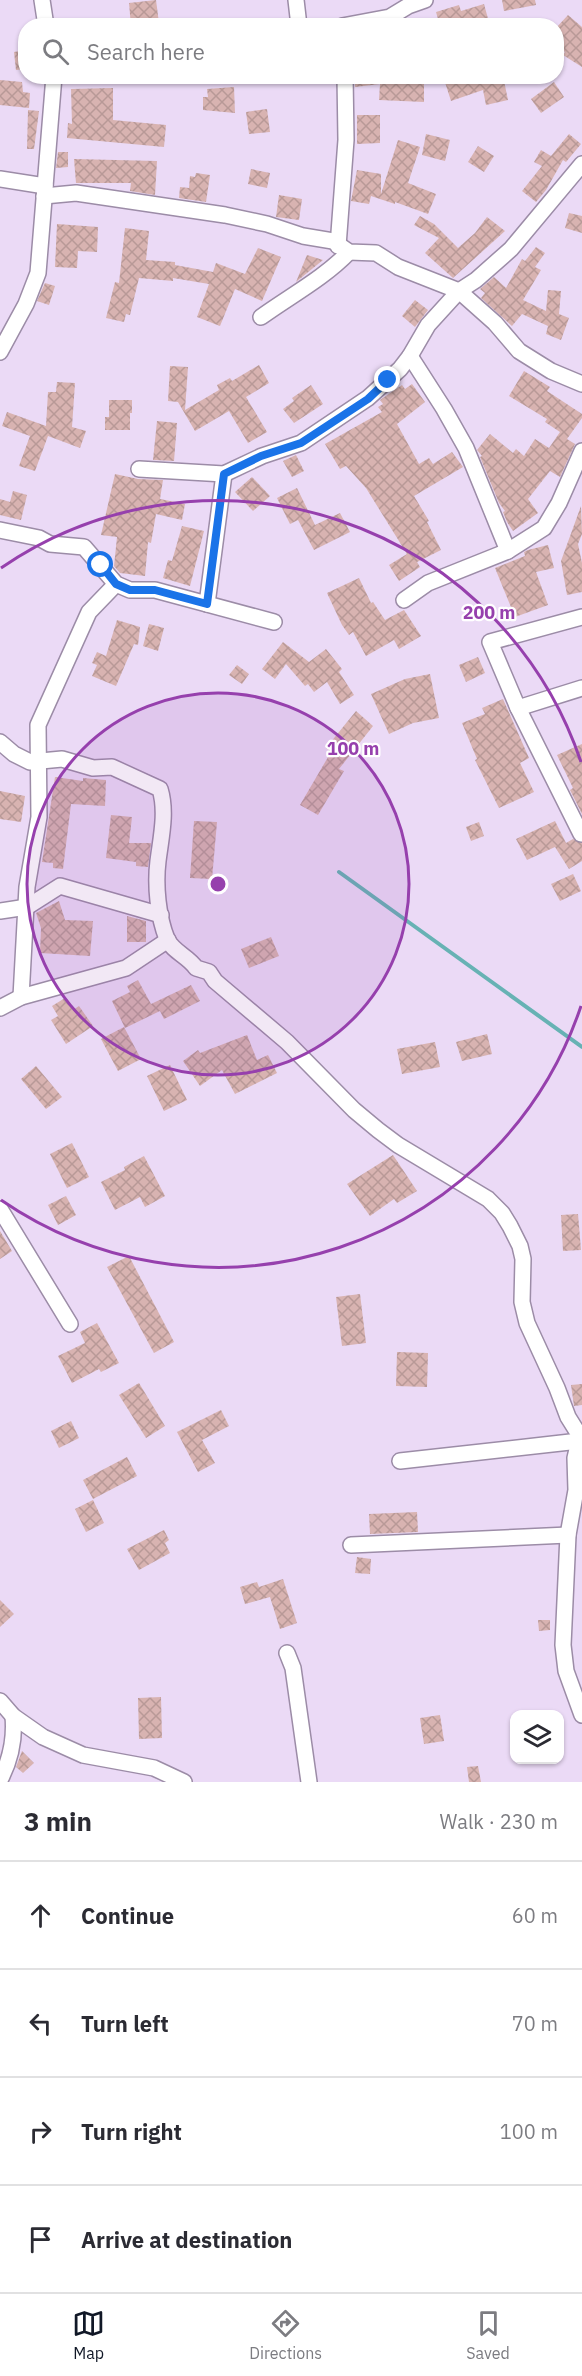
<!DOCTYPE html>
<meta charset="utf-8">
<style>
body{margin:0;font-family:"IBM Plex Sans",sans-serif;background:#f7f7f7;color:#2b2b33}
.controls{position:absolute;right:18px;bottom:18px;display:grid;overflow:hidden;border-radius:12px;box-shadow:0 2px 4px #0004}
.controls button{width:54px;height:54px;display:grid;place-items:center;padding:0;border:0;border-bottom:2px solid #e1e1e2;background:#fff;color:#2b2b33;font:30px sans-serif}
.stop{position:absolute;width:18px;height:18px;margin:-14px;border:4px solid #1a73e8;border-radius:50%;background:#fff}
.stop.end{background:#1a73e8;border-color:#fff;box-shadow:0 2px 6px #0008}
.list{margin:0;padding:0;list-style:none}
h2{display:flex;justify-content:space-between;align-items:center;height:78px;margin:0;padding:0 24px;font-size:26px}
h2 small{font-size:20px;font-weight:400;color:#7c7c81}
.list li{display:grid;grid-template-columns:39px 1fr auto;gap:18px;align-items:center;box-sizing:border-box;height:108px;padding:0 24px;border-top:2px solid #e1e1e2}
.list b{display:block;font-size:22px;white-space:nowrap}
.list em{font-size:20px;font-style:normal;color:#7c7c81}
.icon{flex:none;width:33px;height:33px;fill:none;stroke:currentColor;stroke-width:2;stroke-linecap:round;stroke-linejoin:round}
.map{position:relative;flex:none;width:582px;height:1782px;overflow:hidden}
.search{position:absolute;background:#fff;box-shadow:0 2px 4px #0004;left:18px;right:18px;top:18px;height:66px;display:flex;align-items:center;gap:15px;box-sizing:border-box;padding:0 21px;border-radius:24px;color:#7c7c81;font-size:22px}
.sheet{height:510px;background:#fff}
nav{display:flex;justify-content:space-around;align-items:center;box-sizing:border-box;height:84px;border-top:2px solid #e1e1e2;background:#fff;font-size:16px;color:#7c7c81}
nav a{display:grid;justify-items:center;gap:3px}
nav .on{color:#111827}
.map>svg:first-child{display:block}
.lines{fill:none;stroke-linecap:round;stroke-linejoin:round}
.stream{stroke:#67b2b4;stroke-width:4}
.building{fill:url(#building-cross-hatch)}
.minor-casing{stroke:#9c8ca7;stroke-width:18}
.minor{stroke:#fff;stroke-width:15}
.route{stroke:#1a73e8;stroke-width:8}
.ring{fill:none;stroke:#9640ad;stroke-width:3}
.centre{fill:#9640ad;stroke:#fff;stroke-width:3}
.ring-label{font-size:18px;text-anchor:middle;font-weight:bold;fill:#9640ad;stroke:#fff;stroke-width:4.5;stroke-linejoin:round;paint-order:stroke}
</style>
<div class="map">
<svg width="582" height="1782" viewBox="0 0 582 1782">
<defs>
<pattern id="building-cross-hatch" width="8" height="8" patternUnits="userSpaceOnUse" patternTransform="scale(1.5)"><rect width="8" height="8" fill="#d8b3b1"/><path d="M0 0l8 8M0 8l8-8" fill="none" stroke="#b89997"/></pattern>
</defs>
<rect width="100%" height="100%" fill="#ebdaf6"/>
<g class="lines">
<!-- stream -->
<path class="stream" d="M339 872 582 1047"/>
</g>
<!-- building -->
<g class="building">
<path d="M156 0 159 23 131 26 129 3Z"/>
<path d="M502 0H535L536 5 504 11Z"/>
<path d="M484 4 490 26H440L436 12 459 5 461 11Z"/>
<path d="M568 15 582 27V67L563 55 565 52 556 45V28Z"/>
<path d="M26 50V69L16 70 14 52Z"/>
<path d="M355 76H387V82L412 84V76H424V102L379 100 380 84 355 87Z"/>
<path d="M443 76H503L508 100 486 105 483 90 451 101Z"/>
<path d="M0 80 22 82 23 92 30 93 29 108 0 105Z"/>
<path d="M554 82 564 97 541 113 531 99Z"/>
<path d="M234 87 235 113 203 110V97H208L207 89Z"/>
<path d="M113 88V120L166 125 164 147 67 138 68 123 72 124 71 89Z"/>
<path d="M267 109 270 132 249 134 246 112Z"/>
<path d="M28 110 39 111 34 149H27Z"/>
<path d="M357 115H380V143L357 144Z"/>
<path d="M426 134 450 140 445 161 422 155Z"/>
<path d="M569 134 581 144 566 162 563 160 546 190 536 202 522 191 542 166 534 162 541 150 551 156Z"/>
<path d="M398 140 420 147 408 183 436 194 428 214 395 202V204L371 196 369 204 351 201 357 170 381 174V194Z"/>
<path d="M478 146 494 156 484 172 468 162Z"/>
<path d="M58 152H68V167L56 168Z"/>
<path d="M74 159 157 161 155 195 130 191 131 183H76Z"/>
<path d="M251 169 270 173 267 188 248 184Z"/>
<path d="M196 173 210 175 206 202 179 198 180 187 189 188 190 176 195 177Z"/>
<path d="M279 195 302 199 299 220 276 217Z"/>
<path d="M569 213 582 216V233L565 228Z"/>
<path d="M420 216 434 224 458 248 475 233 487 217 505 231 453 278 425 253 439 238 414 225Z"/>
<path d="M57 224 98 227 97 252 78 251 77 268 55 267Z"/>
<path d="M125 228 149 231 146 260 175 262V265L213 272 216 263 245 274 258 248 281 257 262 301 235 289 220 326 197 317 209 284 173 278V281L139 278 130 315 126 314 124 322 106 318 115 282 119 283Z"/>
<path d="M536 247 545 253 535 267 541 270 523 300 546 311 548 290 561 291 559 314 569 318 561 340 546 334 548 326 522 314 512 326 481 298 485 293 480 289 494 277 506 288 522 259 525 261Z"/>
<path d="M307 255 323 260 296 282Z"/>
<path d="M45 283 55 286 49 305 37 301Z"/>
<path d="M415 300 428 310 415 327 402 316Z"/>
<path d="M259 365 269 383 246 397 267 432 248 443 229 411 195 431 178 402 168 401 170 366 188 367 185 410 219 390 217 385 230 378 232 381Z"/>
<path d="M524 371 550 387 547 391 582 414V418L567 439 575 444 560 477 550 471 528 499 538 513 513 531 507 522 503 512 505 511 499 503 480 457 482 456 477 450 490 434 513 453 516 449 524 456 535 439 549 448 560 432 545 422 547 419 509 396Z"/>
<path d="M57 382 75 383 72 427 86 431 80 448 48 436 35 471 19 466 30 436 2 426 7 412 46 426 48 392H56Z"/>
<path d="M412 384 425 402 397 424 419 464 429 458 433 464 452 452 463 467 414 496 429 521 427 522 441 550 417 562 420 567 399 581 389 565 407 554 366 488 346 466 340 469 325 444 382 412 378 407 383 404 380 400 402 385 405 389Z"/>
<path d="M311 385 323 404 294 423 283 409 294 401 292 398Z"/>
<path d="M109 400H132V413H130V430H105V417H109Z"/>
<path d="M157 421 177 423 174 461 153 460Z"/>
<path d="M296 455 304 471 292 477 283 461Z"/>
<path d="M115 474 138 479 163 480 160 499 185 504 182 520 156 514 151 543 148 542 145 576 120 573 114 566 117 537 101 535Z"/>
<path d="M252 477 270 496 253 511 235 492Z"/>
<path d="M297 488 315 525 340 513 350 532 314 550 298 520 290 524 277 498Z"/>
<path d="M13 491 27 495 21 520 0 515V499L10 502Z"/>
<path d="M581 506 582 534 578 544 582 563V592L567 595 561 561Z"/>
<path d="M182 526 204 531 190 586 163 578 168 560 172 561Z"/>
<path d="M548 545 554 568 536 572 548 605 515 617 495 568 525 556 524 552 528 550Z"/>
<path d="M359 578 371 603 373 602 385 620 404 610 421 636 399 649 394 640 366 656 353 632 349 635 342 625 327 593Z"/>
<path d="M117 620 140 627 138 645 134 644 116 686 92 676 97 665 92 663 97 652 106 656Z"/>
<path d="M149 624 164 628 158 651 143 646Z"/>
<path d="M283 642 309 662 326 649 342 669 339 672 354 695 340 704 327 682 314 692 308 684 305 686 286 664 275 679 262 669Z"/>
<path d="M478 657 485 673 466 682 459 665Z"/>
<path d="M237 665 249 674 242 684 229 675Z"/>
<path d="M430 674 439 718 413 723 389 734 371 694 405 679Z"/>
<path d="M503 699 529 758 520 763 534 792 499 808 475 760 477 759 462 723 485 714 482 708Z"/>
<path d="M356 711 373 726 339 769 344 771 318 815 300 805 331 752 326 748Z"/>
<path d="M582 744V814L570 790 573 788 557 755Z"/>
<path d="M55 777 83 781V778L106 780 105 806 71 804 63 869 53 868V863L42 862Z"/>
<path d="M0 791 25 796 21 822 0 819Z"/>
<path d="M111 815 132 817 129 843H151L148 867 136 866V862L106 858Z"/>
<path d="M194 821 217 822 212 879 190 878Z"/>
<path d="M555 821 566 843 573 839 582 843V861L569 869 555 847 527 860 516 839Z"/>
<path d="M479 822 484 836 471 841 466 827Z"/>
<path d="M573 874 581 891 560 901 551 884Z"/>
<path d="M59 901 65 920 93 921 90 956 40 953 41 928 36 913Z"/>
<path d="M127 916 146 921V942H127Z"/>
<path d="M271 937 279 956 249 968 241 949Z"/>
<path d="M138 980 151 1004 191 985 200 1001 164 1019 160 1011 125 1028 112 1001 130 992 127 986Z"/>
<path d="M65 998 73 1010 79 1006 93 1026 66 1044 51 1020 58 1016 52 1006Z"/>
<path d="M124 1027 141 1059 118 1071 101 1039Z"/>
<path d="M487 1034 492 1054 462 1061 456 1042Z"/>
<path d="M247 1035 257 1060 268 1055 277 1073 235 1094 222 1070 200 1086 183 1061 198 1050 200 1053Z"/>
<path d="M435 1042 440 1067 402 1074 397 1049Z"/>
<path d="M170 1065 187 1100 164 1111 147 1076Z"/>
<path d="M36 1066 62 1097 46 1109 21 1079Z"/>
<path d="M72 1143 89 1177 67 1188 50 1154Z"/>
<path d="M393 1155 417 1191 397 1203 394 1199 370 1216 347 1184Z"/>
<path d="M144 1156 165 1196 145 1207 140 1197 115 1210 101 1182 125 1170 124 1167Z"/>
<path d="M66 1196 76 1215 58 1225 48 1205Z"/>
<path d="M578 1214 581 1250 563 1251 561 1215Z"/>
<path d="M0 1231 12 1251 0 1259Z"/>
<path d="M129 1256 174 1342 154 1353 107 1267Z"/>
<path d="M360 1294 366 1343 342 1346 336 1297Z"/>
<path d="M97 1323 119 1363 101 1372 99 1369 72 1383 58 1356 85 1343 80 1332Z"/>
<path d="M397 1352 428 1353 427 1387 396 1386Z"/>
<path d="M139 1383 165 1426 146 1438 119 1395Z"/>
<path d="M582 1384V1405L574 1406 571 1385Z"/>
<path d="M221 1410 229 1426 202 1440 215 1463 198 1472 177 1432Z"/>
<path d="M71 1421 79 1438 59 1448 51 1431Z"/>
<path d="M127 1457 137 1476 93 1499 83 1480Z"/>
<path d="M93 1500 104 1523 86 1532 75 1509Z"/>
<path d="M417 1512 418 1532 370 1534 369 1514Z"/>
<path d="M164 1530 169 1540 165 1543 170 1553 139 1570 127 1549Z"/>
<path d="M357 1557 371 1559 370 1574 355 1573Z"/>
<path d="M283 1579 297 1623 280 1629 270 1597 245 1604 240 1587 257 1582 259 1587Z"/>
<path d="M0 1600 14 1614 0 1627Z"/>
<path d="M538 1620H550V1630L539 1631Z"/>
<path d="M161 1697 162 1738 139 1739 138 1698Z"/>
<path d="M440 1715 444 1741 424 1744 420 1718Z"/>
<path d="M22 1751 34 1763 23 1773 16 1767Z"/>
<path d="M478 1766 481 1782H469L467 1767Z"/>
</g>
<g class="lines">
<defs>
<g id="minor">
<path d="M42 0 46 26"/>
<path d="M296 0 299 26"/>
<path d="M342 26 390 17 408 6 425 0"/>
<path d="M0 179 45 186"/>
<path d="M44 196 76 193 225 215 267 224 303 236 333 241 349 252 376 253 398 267 459 291 495 323 519 351 551 371 582 384"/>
<path d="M338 246 346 140 345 76"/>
<path d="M261 317C290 296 324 278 349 252"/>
<path d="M0 352 26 304 38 273 54 76"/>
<path d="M410 356 444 409 466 448 508 551"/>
<path d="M139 469 224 474 262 456 301 443 368 398 400 369 410 356 428 325 459 291 476 280 511 249 582 164"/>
<path d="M0 530 39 538 50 544 84 547 116 584 130 590H155L274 622"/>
<path d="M404 600 428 583 508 551 544 528 559 503 582 451"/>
<path d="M207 604 224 474"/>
<path d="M518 708 582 688"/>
<path d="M0 742 14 754 30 762 62 759 93 768 112 767 160 789C167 812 161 837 158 861 155 885 158 917 167 939 173 952 188 956 196 968L209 972 215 981 287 1042 354 1110 378 1130 398 1145 488 1199 502 1213 510 1226 520 1246 523 1259 522 1302 527 1323 557 1388 568 1417 578 1433 579 1441 575 1458 576 1490 568 1535 563 1645 566 1671 582 1715"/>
<path d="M581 834 518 708 490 642 582 617"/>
<path d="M0 911 27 907 60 886 161 915"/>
<path d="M21 997 27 887 39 817 38 725 89 612 116 584"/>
<path d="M0 1008 21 997 126 968 168 940"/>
<path d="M0 1209 70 1324"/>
<path d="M400 1461 579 1441"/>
<path d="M351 1545 568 1535"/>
<path d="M287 1653 293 1668 309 1782"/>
<path d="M0 1701 13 1716 43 1737 83 1755 154 1768 184 1782"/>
<path d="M0 1780C10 1761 15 1738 13 1716"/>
</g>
</defs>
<!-- minor casing -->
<use href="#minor" class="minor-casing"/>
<!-- minor -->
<use href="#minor" class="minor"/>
</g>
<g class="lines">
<!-- route -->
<path class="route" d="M101 565 116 584 130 590H155L207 604 224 474 261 456 301 443 368 399 388 380"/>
</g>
<!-- distance rings -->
<circle cx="218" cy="884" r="191" fill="#9640ad" fill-opacity=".12"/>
<g class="ring">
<circle cx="218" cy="884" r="191"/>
<path d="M581 1006A383 383 0 0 1 1 1200M1 568A383 383 0 0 1 581 762"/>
</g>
<circle cx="218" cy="884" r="9" class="centre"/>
<g class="ring-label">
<text x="489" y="619">200 m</text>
<text x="353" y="755">100 m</text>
</g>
</svg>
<div class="controls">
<button><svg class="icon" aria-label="layers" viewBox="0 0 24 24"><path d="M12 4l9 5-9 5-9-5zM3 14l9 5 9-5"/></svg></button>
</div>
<div class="stop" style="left:101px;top:565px"></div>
<div class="stop end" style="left:388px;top:380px"></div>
<div class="search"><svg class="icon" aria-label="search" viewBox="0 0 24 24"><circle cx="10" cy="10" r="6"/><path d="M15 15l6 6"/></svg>Search here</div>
</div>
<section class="sheet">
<h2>3 min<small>Walk · 230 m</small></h2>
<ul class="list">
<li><svg class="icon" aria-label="ahead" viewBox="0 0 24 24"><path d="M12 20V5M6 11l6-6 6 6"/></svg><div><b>Continue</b></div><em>60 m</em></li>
<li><svg class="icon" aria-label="left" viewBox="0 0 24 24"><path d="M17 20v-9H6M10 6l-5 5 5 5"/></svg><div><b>Turn left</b></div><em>70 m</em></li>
<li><svg class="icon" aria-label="right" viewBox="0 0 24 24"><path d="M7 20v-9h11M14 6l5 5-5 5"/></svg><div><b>Turn right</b></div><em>100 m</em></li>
<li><svg class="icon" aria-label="arrive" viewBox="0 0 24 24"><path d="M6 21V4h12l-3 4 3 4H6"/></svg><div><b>Arrive at destination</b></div></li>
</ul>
</section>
<nav>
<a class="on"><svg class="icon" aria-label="map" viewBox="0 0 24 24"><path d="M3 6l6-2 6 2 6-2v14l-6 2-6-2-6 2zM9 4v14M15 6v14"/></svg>Map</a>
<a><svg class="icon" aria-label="directions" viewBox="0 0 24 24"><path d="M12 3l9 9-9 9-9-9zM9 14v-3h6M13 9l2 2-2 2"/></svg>Directions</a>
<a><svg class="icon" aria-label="saved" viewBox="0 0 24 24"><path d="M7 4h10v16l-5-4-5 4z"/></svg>Saved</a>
</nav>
